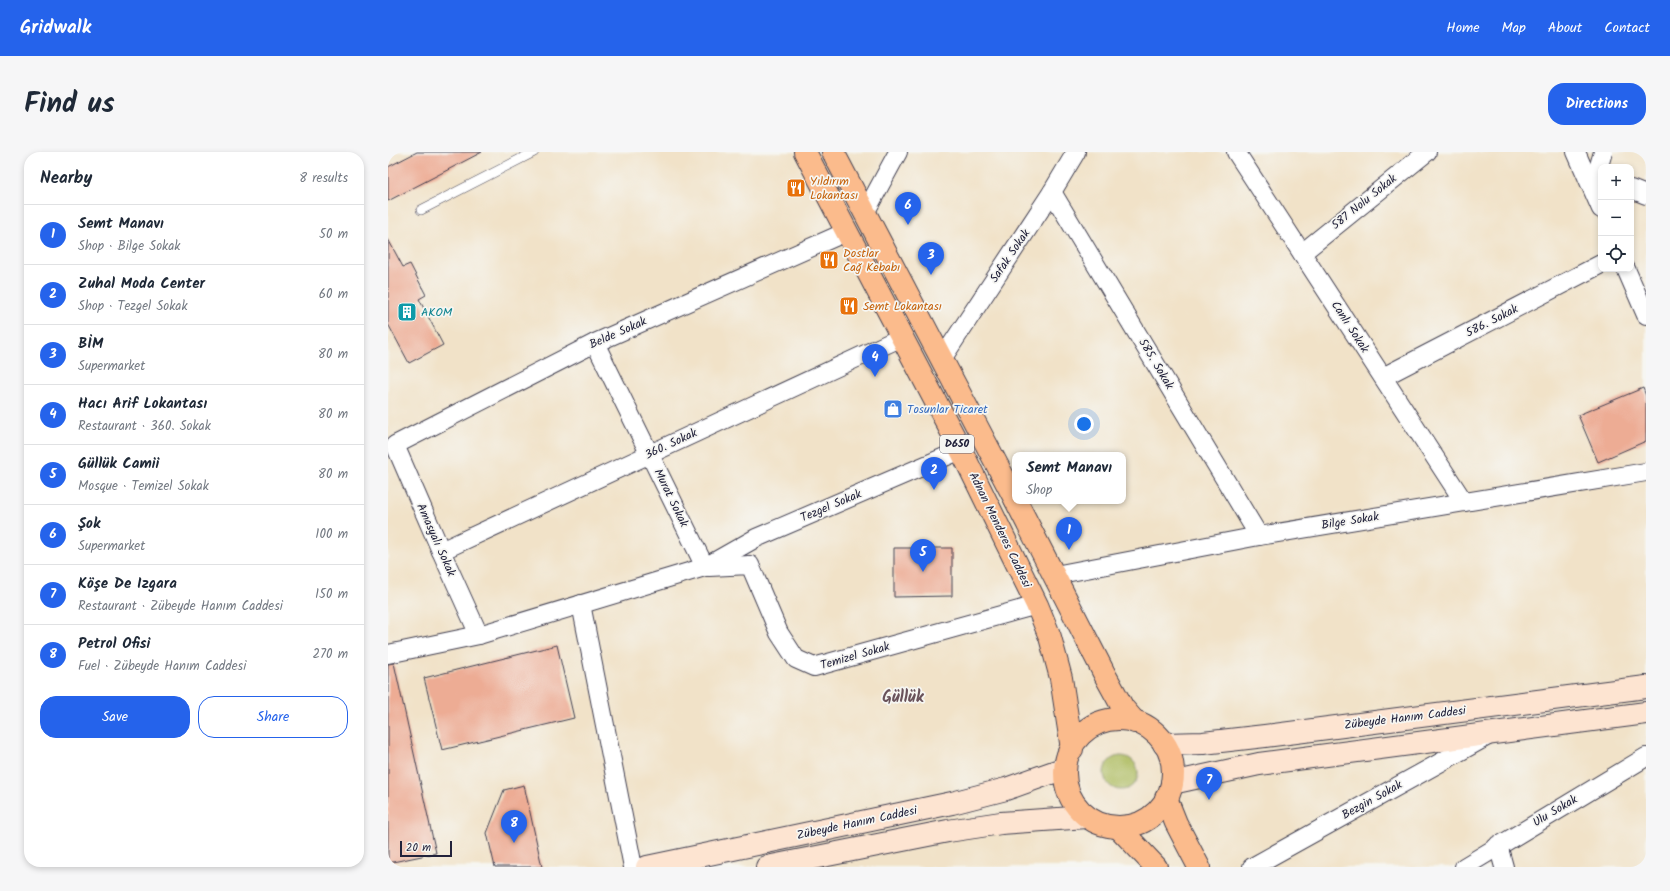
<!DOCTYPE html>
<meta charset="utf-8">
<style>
body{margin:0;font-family:Kalam,sans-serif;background:#f6f6f7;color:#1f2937}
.controls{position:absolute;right:12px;top:12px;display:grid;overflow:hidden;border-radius:8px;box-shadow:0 2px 6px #0003}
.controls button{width:36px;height:36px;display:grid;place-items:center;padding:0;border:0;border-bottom:1px solid #e0e1e3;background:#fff;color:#1f2937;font:20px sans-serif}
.scale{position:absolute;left:12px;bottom:10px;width:52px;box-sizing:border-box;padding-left:4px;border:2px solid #22223b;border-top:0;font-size:11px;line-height:14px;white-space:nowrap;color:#22223b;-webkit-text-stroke:3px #f6f6f2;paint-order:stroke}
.you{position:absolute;left:696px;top:272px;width:14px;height:14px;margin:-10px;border:3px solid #fff;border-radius:50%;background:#1a73e8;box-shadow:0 0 0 6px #1a73e833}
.badge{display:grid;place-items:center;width:26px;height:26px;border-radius:50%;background:#2563eb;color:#fff;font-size:13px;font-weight:700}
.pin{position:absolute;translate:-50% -33px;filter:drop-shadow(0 1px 2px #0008)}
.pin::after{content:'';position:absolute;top:21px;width:14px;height:12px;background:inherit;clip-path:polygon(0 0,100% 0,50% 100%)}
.popup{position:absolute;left:624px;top:300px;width:114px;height:52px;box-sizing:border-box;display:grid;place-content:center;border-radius:8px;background:#fff;filter:drop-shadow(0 1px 3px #0005);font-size:13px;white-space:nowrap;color:#747a83}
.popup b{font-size:15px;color:#1f2937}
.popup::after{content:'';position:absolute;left:50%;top:100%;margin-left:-8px;border:8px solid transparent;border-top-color:#fff}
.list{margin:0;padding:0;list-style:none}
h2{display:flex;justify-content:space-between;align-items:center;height:52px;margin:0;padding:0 16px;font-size:17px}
h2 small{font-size:13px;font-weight:400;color:#747a83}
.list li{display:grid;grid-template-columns:26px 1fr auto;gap:12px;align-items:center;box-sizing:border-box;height:60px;padding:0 16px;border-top:1px solid #e0e1e3}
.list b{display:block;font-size:15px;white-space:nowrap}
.list p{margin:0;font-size:13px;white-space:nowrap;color:#747a83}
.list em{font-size:13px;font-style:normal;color:#747a83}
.actions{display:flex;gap:8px;padding:12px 16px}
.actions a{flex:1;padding:9px 0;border:1px solid #2563eb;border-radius:16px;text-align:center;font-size:14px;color:#2563eb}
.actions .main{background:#2563eb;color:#fff}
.icon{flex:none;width:22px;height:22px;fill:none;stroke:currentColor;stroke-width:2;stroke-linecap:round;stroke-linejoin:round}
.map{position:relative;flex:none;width:1258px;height:715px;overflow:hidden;border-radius:16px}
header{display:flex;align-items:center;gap:24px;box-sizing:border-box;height:56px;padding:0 20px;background:#2563eb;color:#fff}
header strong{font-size:19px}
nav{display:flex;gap:22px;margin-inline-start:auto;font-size:14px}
.intro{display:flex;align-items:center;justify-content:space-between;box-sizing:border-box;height:96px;padding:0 24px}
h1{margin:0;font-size:28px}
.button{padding:10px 18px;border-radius:16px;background:#2563eb;color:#fff;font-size:14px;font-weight:700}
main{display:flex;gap:24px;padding:0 24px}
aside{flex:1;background:#fff;border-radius:16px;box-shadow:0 2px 6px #0003}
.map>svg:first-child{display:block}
.green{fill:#adbb5e;stroke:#686e4c}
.building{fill:#edac94}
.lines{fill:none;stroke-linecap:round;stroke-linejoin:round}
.service-casing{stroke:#413f50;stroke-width:10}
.minor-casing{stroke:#413f50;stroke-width:20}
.secondary-casing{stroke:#413f50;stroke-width:24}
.primary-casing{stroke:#413f50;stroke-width:24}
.service{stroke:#fff;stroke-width:9}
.minor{stroke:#fff;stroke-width:18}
.secondary{stroke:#fde4d1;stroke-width:22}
.primary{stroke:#fbbb8c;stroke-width:22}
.labels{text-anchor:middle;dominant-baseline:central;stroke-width:3.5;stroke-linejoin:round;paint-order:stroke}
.shield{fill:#f6f6f2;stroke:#626272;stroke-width:1}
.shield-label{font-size:11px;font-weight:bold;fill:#22223b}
.food-label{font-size:12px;fill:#c56008;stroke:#f6f6f2;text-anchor:start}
.street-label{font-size:12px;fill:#22223b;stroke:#f6f6f2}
.culture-label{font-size:12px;fill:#0d838f;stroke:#f6f6f2;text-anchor:start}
.shop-label{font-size:12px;fill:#366cbe;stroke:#f6f6f2;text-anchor:start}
.district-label{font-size:16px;font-weight:bold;fill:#69525a;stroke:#f6f6f2}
</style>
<header>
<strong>Gridwalk</strong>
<nav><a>Home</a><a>Map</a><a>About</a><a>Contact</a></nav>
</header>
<div class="intro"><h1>Find us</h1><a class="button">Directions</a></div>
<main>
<aside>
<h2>Nearby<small>8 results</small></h2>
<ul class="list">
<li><span class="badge">1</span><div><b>Semt Manavı</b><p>Shop · Bilge Sokak</p></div><em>50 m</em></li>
<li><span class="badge">2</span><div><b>Zuhal Moda Center</b><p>Shop · Tezgel Sokak</p></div><em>60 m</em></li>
<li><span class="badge">3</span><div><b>BİM</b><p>Supermarket</p></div><em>80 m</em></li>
<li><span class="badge">4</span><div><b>Hacı Arif Lokantası</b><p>Restaurant · 360. Sokak</p></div><em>80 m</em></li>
<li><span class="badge">5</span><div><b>Güllük Camii</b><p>Mosque · Temizel Sokak</p></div><em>80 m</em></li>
<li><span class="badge">6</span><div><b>Şok</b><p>Supermarket</p></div><em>100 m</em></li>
<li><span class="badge">7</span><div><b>Köşe De Izgara</b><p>Restaurant · Zübeyde Hanım Caddesi</p></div><em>150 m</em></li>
<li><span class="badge">8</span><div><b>Petrol Ofisi</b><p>Fuel · Zübeyde Hanım Caddesi</p></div><em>270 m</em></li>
</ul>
<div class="actions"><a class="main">Save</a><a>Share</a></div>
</aside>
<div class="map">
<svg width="1258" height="715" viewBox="0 0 1258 715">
<rect width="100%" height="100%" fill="#f6f6f2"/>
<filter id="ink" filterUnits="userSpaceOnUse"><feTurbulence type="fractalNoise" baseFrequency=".025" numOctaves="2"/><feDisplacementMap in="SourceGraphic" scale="8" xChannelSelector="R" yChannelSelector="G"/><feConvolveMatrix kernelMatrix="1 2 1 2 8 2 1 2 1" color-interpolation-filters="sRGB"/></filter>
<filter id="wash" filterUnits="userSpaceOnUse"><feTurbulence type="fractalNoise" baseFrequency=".012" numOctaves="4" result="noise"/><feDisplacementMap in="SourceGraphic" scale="16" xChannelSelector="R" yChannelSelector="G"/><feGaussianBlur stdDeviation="0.9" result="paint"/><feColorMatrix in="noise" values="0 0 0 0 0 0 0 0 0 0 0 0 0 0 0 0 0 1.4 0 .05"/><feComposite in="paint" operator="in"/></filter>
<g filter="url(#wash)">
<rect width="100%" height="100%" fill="#f1e2c8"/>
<!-- green -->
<circle class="green" cx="733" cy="621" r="17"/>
<g id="blocks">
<!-- building -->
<g class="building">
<path d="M29 0H94L0 49V15Z"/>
<path d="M0 87 15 115 22 112 38 143 31 147 55 193 21 211 0 172Z"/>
<path d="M1255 236 1258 244V289L1210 310 1190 263Z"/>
<path d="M506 396H564V444L506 445Z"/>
<path d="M169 493 186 566 54 598 36 526Z"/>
<path d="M6 511 48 701 0 711V512Z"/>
<path d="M136 633 154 715H107L99 681 116 638Z"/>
</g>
</g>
</g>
<g filter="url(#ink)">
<use href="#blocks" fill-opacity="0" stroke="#413f50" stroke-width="1"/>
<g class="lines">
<defs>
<path id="service" d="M33 58 146 0"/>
<g id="minor">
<path d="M848 0 1076 350"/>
<path d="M1188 0 1213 57"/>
<path d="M1208 24 1215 0"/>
<path d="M1243 37 1258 43"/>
<path d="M664 40 871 384"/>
<path d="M477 61 510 0"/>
<path d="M914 101 1039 0"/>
<path d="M1238 117 1258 163"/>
<path d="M207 191 317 415"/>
<path d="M554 207 664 40 688 0"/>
<path d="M995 225 1213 112"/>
<path d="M53 399 514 185"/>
<path d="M321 415 362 413 391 481 408 507 426 515 649 453"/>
<path d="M667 423 871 384 1258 320"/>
<path d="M193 452 245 715"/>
<path d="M91 483 53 399 7 293 207 191 458 80"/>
<path d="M0 502 91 483 317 415 368 386 573 298"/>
<path d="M1110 693 1116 715"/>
<path d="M864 715 1100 584"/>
<path d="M1076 715 1258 605"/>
</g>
<g id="secondary">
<path d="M776 592 815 591 877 584 1258 535"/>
<path d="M784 631 871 612 1258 561"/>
<path d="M259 715 564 651 618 637 677 616"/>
<path d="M379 715 560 679 613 671 699 665"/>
</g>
<g id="primary">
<path d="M417 0 573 298 649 453 662 485 673 526 684 597"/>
<path d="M445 0 627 347"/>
<path d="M628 349 718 525 735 556 747 570"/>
<circle cx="731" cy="621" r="54"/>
<path d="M778 646 788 671 811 715"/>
<path d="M731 676 768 715"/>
</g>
</defs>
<!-- service casing -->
<use href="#service" class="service-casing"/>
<!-- minor casing -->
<use href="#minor" class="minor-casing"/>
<!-- secondary casing -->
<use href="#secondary" class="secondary-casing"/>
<!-- primary casing -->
<use href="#primary" class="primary-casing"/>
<!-- service -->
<use href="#service" class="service"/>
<!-- minor -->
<use href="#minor" class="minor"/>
<!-- secondary -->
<use href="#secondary" class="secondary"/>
<!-- primary -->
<use href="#primary" class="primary"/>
</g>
</g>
<!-- icons -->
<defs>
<symbol id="restaurant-square" viewBox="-11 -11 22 22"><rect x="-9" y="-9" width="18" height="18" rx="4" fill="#e8710a" stroke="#f6f6f2"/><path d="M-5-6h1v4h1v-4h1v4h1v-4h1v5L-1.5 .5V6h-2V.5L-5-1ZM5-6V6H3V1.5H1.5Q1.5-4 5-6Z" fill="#fff"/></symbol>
<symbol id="building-square" viewBox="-11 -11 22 22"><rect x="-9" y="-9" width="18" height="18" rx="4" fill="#0f9aa8" stroke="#f6f6f2"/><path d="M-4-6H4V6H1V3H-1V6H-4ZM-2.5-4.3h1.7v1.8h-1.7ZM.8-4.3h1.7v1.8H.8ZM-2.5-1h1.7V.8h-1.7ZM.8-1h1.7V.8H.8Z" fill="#fff"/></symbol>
<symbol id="shop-square" viewBox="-11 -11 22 22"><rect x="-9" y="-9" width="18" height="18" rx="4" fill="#3f7fe0" stroke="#f6f6f2"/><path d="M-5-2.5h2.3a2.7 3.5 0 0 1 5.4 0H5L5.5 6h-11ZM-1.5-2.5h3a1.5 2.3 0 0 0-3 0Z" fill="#fff"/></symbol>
</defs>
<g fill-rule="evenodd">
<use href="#restaurant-square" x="397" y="25" width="22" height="22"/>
<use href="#restaurant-square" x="430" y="97" width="22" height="22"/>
<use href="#restaurant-square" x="450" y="143" width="22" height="22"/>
<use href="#building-square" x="8" y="149" width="22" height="22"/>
<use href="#shop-square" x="494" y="246" width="22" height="22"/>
</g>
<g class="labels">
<!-- shield labels -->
<rect class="shield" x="552" y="283" width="34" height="18" rx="3"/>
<g class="shield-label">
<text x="569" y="292">D650</text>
</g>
<!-- food labels -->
<g class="food-label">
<text x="422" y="29">Yıldırım<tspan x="422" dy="14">Lokantası</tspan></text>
<text x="455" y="101">Dostlar<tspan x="455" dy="14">Cağ Kebabı</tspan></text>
<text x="475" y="154">Semt Lokantası</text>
</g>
<!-- street labels -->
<g class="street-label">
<text transform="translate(976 50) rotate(-39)">587 Nolu Sokak</text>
<text transform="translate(622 104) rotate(-56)">Safak Sokak</text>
<text transform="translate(1104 169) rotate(-27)">586. Sokak</text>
<text transform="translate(962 175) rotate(57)">Canlı Sokak</text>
<text transform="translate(230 181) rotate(-24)">Belde Sokak</text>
<text transform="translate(768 212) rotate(59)">585. Sokak</text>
<text transform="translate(283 292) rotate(-25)">360. Sokak</text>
<text transform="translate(283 346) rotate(64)">Murat Sokak</text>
<text transform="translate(443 354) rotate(-23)">Tezgel Sokak</text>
<text transform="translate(962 369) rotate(-9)">Bilge Sokak</text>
<text transform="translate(612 378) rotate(64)">Adnan Menderes Caddesi</text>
<text transform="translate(48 388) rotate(66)">Amasyalı Sokak</text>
<text transform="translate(467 504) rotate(-16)">Temizel Sokak</text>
<text transform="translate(1017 566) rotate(-7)">Zübeyde Hanım Caddesi</text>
<text transform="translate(984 648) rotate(-29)">Bezgin Sokak</text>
<text transform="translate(1167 659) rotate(-31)">Ulu Sokak</text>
<text transform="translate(469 671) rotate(-12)">Zübeyde Hanım Caddesi</text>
</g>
<!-- culture labels -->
<g class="culture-label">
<text x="33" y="160">AKOM</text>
</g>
<!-- shop labels -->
<g class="shop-label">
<text x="519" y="257">Tosunlar Ticaret</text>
</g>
<!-- district labels -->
<g class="district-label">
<text x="515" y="545">Güllük</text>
</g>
</g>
</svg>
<div class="controls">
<button>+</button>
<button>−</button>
<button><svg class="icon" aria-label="locate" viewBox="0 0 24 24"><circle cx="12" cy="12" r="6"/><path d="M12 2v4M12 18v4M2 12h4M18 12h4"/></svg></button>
</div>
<div class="scale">20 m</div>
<div class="you"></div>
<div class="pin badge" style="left:681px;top:398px">1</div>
<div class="popup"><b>Semt Manavı</b>Shop</div>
<div class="pin badge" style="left:546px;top:338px">2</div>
<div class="pin badge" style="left:543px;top:123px">3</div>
<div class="pin badge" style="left:487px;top:225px">4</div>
<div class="pin badge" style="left:535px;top:420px">5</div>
<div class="pin badge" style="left:520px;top:73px">6</div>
<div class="pin badge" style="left:821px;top:648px">7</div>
<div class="pin badge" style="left:126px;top:691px">8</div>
</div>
</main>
